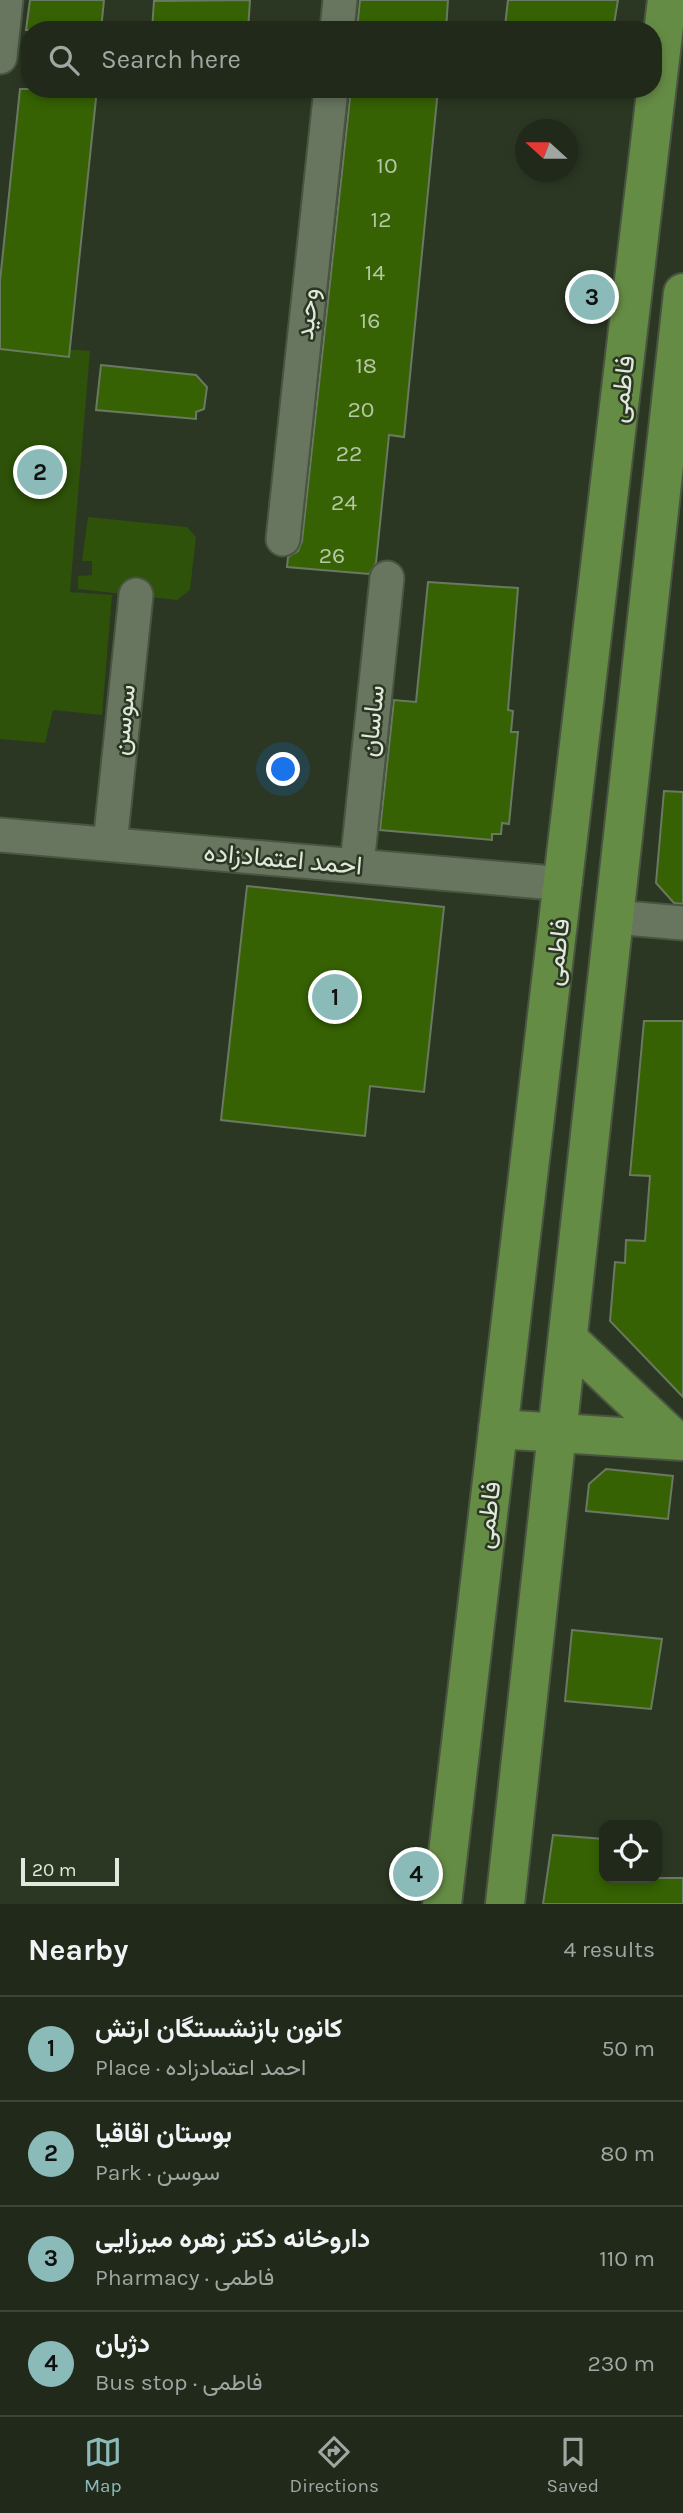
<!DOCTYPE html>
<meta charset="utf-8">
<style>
body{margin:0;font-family:Karla,Vazirmatn,sans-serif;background:#283123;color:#f1f3f6}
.controls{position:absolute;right:21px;bottom:21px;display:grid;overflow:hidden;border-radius:14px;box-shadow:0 4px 10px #0003}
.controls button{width:63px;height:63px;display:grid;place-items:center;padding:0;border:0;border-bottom:2px solid #3d4539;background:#20291a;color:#f1f3f6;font:35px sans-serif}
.compass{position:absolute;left:515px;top:119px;width:63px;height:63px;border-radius:50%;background:#20291a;box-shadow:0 4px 10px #0003;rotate:291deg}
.scale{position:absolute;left:21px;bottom:18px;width:98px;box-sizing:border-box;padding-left:7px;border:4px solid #e1e9dc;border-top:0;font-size:19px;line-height:24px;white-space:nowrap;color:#e1e9dc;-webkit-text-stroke:5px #2b3723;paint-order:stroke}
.you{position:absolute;left:284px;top:770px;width:24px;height:24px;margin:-18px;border:5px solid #fff;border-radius:50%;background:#1a73e8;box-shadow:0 0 0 10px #1a73e833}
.badge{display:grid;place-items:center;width:46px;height:46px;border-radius:50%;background:#8bbbb9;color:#111;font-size:23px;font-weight:700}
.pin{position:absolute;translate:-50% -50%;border:4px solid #fff;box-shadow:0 2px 7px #0006}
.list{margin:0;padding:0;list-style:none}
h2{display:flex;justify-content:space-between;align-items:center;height:91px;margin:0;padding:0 28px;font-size:30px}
h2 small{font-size:23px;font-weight:400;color:#a2a6a2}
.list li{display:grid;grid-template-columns:46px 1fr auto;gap:21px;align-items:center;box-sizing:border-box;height:105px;padding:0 28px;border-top:2px solid #3d4539}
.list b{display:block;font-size:26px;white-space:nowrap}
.list p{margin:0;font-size:23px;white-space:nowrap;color:#a2a6a2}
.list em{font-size:23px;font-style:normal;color:#a2a6a2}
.icon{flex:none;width:38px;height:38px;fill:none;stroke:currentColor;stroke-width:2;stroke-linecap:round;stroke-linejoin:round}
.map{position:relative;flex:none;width:683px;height:1904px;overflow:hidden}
.search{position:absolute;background:#20291a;box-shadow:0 4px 10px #0003;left:21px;right:21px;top:21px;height:77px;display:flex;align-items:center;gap:18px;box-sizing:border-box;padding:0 24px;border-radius:28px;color:#a2a6a2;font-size:26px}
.sheet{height:511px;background:#20291a}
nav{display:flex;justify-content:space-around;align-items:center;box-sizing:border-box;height:98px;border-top:2px solid #3d4539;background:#20291a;font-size:19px;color:#a2a6a2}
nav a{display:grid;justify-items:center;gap:4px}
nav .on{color:#8bbbb9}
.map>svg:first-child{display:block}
.green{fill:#2e5209}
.building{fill:#366203;stroke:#6a7961;stroke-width:2}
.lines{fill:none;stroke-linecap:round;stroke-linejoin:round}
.minor-casing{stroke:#495441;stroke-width:37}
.major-casing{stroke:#495441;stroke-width:42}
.minor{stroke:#68765f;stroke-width:33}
.major{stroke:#658c45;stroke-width:38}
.labels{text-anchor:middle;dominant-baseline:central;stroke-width:5;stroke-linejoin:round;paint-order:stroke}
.number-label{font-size:23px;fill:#b6c7a6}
.street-label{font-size:26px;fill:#e1e9dc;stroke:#2b3723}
</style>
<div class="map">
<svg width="683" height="1904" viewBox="0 0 683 1904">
<rect width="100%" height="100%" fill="#2b3723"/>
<!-- green -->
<g class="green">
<path d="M0 344 90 351 70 592 112 595 102 715 53 710 45 743 0 739Z"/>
<path d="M88 517 187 527 196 537 190 590 177 600 78 589V576L92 575V561H82Z"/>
</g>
<!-- building -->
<g class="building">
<path d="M30 0H104L101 30H26Z"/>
<path d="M250 0 248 30H152L154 1Z"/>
<path d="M360 0H448L446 30H357Z"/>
<path d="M508 0H618L613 30 505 26Z"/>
<path d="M20 89H97L69 357 0 349V281Z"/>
<path d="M351 89H438L404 437 389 435 376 563 369 574 287 567 288 557 298 551 302 541Z"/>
<path d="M101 365 196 375 207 387 204 409 196 412V419L96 410Z"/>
<path d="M428 582 518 588 508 710 513 711 511 732H518L514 773 509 824 502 823 501 834H492V840L380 830 394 700 416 702Z"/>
<path d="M664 791 683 792V904L674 903 656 883Z"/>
<path d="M247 886 444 907 424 1092 370 1086 365 1136 221 1120Z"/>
<path d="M644 1021H683V1397L610 1321 615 1262 625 1263 626 1240 645 1241 650 1176 630 1175Z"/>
<path d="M606 1469 673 1476 668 1519 586 1511 589 1484Z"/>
<path d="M572 1630 662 1639 651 1709 565 1701Z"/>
<path d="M553 1835 604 1839V1878H683V1904H543Z"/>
</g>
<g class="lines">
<defs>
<g id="minor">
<path d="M337 30 340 0"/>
<path d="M0 57 6 0"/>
<path d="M283 539 331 89"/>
<path d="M0 835 565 884"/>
<path d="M110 844 136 595"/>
<path d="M357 865 387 578"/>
<path d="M614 917 683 923"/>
</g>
<g id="major">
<path d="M568 1339 675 1440"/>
<path d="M498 1429 683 1441"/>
<path d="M442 1904 667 0"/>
<path d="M505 1904 683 293"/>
</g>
</defs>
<!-- minor casing -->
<use href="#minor" class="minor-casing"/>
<!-- major casing -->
<use href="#major" class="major-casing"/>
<!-- minor -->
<use href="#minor" class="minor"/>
<!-- major -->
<use href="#major" class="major"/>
</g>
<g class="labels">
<!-- number labels -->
<g class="number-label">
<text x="387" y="165">10</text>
<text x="381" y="219">12</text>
<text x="375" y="272">14</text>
<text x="370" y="320">16</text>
<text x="366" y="365">18</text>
<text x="361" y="409">20</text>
<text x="349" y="453">22</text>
<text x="344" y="502">24</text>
<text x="332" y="555">26</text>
</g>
<!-- street labels -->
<g class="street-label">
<text transform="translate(307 314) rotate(-84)">وحید</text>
<text transform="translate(622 389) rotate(-83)">فاطمی</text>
<text transform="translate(123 720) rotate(-84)">سوسن</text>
<text transform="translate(372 721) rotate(-84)">ساسان</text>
<text transform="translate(283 859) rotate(5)">احمد اعتمادزاده</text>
<text transform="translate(557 952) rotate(-83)">فاطمی</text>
<text transform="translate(488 1515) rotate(-83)">فاطمی</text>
</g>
</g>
</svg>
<div class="controls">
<button><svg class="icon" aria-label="locate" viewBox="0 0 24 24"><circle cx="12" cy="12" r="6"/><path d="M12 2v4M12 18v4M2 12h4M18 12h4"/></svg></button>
</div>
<svg class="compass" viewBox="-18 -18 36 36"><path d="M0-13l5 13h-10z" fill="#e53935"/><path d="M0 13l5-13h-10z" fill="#a2a6a2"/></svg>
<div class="scale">20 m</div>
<div class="you"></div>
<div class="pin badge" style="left:335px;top:997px">1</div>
<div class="pin badge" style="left:40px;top:472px">2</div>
<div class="pin badge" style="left:592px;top:297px">3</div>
<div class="pin badge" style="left:416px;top:1874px">4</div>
<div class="search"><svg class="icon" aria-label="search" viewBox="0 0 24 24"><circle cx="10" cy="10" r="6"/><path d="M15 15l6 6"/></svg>Search here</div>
</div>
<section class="sheet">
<h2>Nearby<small>4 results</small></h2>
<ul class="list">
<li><span class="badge">1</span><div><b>کانون بازنشستگان ارتش</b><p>Place · احمد اعتمادزاده</p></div><em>50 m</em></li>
<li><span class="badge">2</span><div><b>بوستان اقاقیا</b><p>Park · سوسن</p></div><em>80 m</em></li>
<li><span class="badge">3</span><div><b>داروخانه دکتر زهره میرزایی</b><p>Pharmacy · فاطمی</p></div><em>110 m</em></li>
<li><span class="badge">4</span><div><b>دژبان</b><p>Bus stop · فاطمی</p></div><em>230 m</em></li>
</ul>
</section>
<nav>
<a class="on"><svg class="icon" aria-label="map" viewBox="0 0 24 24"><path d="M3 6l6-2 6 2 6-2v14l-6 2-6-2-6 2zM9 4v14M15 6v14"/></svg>Map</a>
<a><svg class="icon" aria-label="directions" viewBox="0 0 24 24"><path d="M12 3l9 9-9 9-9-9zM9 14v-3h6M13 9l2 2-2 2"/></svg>Directions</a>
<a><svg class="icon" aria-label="saved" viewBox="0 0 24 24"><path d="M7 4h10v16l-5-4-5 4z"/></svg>Saved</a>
</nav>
